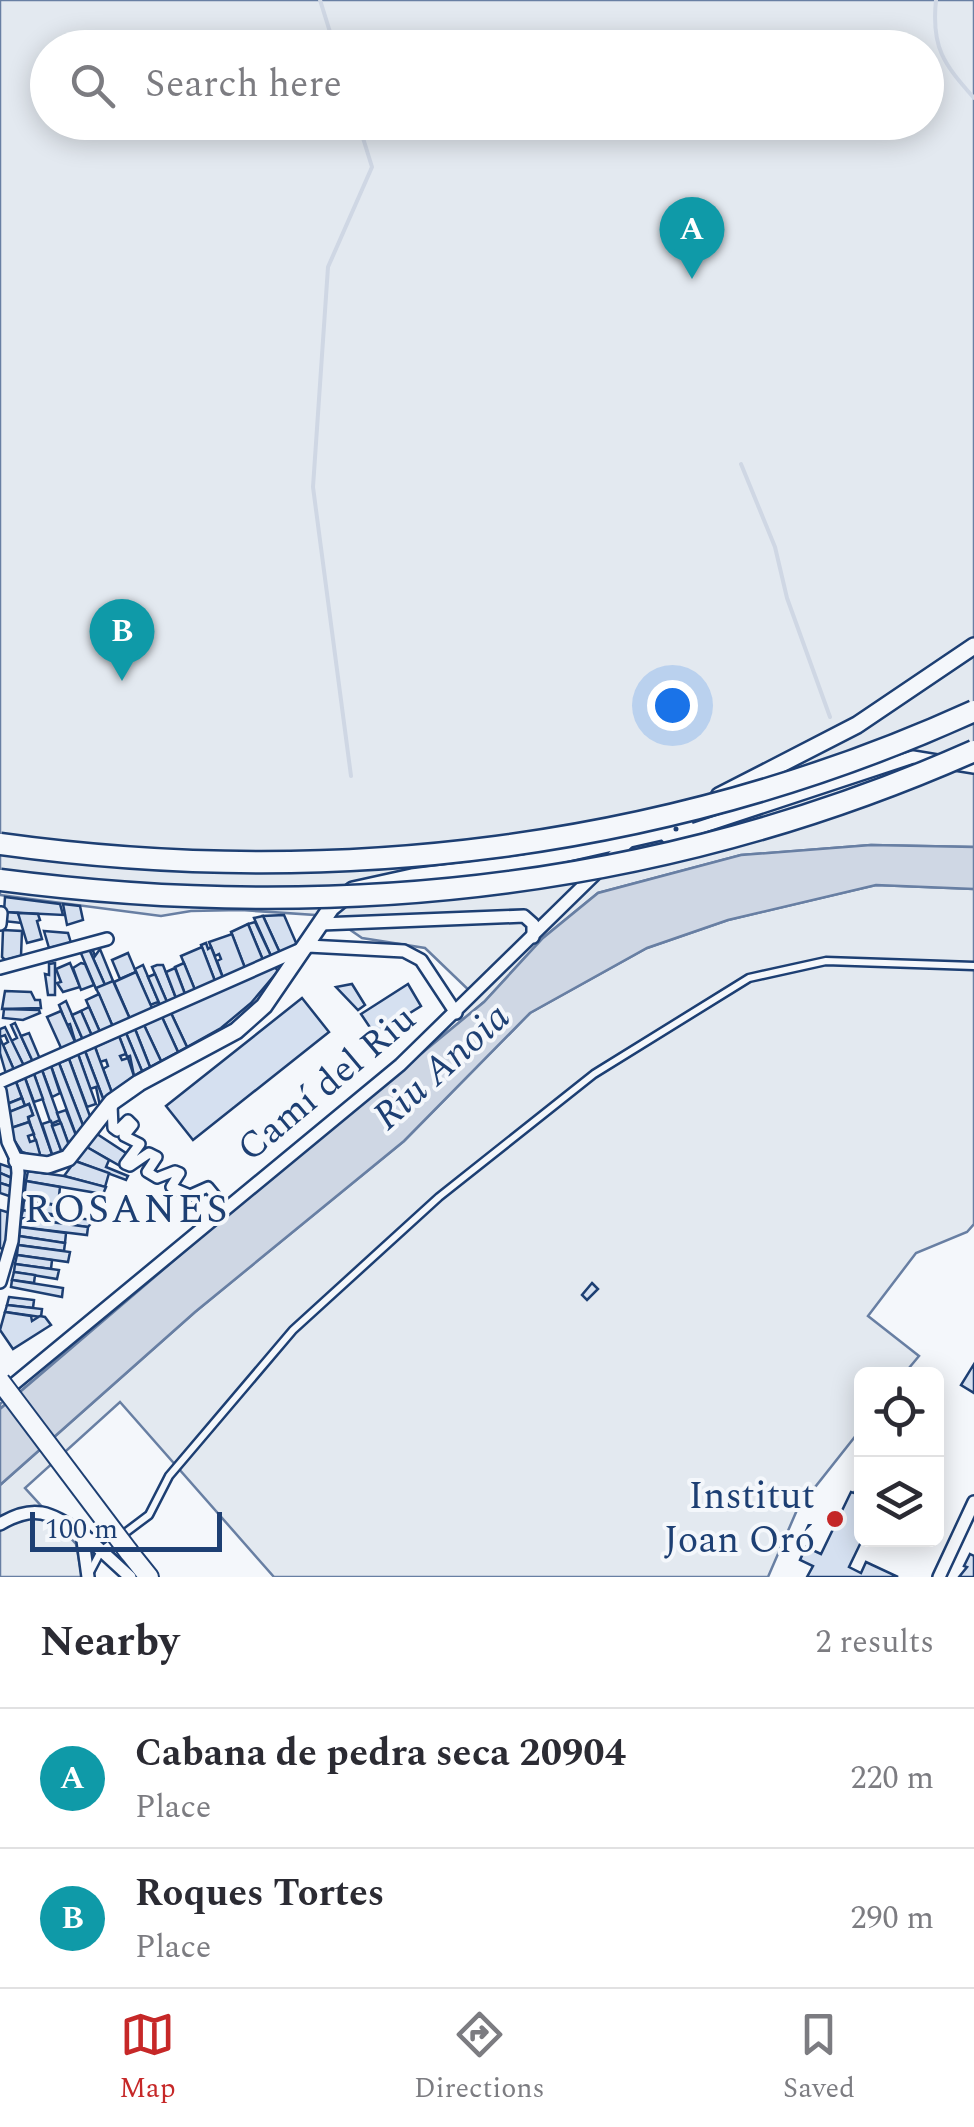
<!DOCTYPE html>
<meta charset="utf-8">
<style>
body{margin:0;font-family:Spectral,serif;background:#f7f7f7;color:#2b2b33}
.controls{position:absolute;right:30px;bottom:30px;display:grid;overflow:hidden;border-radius:15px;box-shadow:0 5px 25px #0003}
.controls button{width:90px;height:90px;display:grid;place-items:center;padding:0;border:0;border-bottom:2px solid #e1e1e2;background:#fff;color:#2b2b33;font:50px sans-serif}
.scale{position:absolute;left:30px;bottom:25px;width:192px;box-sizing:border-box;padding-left:10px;border:5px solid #1d3f73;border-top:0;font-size:28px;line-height:35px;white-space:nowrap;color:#1d3f73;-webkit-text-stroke:8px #f4f7fb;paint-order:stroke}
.you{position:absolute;left:672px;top:705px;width:35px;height:35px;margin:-25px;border:8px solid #fff;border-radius:50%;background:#1a73e8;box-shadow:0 0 0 15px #1a73e833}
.badge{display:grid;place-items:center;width:65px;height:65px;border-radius:50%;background:#c62828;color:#fff;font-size:32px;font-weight:700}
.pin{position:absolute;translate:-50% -82px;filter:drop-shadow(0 2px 5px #0008)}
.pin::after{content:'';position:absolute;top:52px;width:35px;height:30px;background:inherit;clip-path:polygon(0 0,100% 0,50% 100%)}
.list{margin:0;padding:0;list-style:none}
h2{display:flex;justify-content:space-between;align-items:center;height:130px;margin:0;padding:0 40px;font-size:42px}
h2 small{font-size:32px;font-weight:400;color:#7c7c81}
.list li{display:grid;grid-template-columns:65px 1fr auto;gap:30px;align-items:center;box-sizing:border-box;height:140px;padding:0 40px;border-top:2px solid #e1e1e2}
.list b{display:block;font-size:38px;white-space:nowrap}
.list p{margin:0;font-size:32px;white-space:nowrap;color:#7c7c81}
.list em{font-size:32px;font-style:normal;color:#7c7c81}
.icon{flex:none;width:55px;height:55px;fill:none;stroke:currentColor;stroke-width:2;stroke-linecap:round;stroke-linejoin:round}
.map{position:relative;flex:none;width:974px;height:1577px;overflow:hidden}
.search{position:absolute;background:#fff;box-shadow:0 5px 25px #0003;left:30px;right:30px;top:30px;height:110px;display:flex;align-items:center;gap:25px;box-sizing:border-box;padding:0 35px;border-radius:55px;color:#7c7c81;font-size:38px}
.sheet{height:410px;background:#fff}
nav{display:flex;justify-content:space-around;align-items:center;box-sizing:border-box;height:140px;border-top:2px solid #e1e1e2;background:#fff;font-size:28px;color:#7c7c81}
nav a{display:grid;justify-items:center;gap:5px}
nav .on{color:#c62828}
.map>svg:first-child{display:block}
.green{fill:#e3e9f0;stroke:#687fa3;stroke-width:2.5;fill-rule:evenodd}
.water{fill:#cfd7e4;stroke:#687fa3;stroke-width:2.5}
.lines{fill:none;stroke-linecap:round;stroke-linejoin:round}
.stream{stroke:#cfd7e4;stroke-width:4}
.building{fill:#d5e0f0;stroke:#1d3f73;stroke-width:2.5}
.service-casing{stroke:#1d3f73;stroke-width:11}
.pedestrian-casing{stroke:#1d3f73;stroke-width:14}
.minor-casing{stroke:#1d3f73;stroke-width:16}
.tertiary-casing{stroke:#1d3f73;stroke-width:20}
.secondary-casing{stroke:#1d3f73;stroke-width:22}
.service{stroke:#f4f7fb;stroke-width:6}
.pedestrian{stroke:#f4f7fb;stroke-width:9}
.minor{stroke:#f4f7fb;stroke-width:11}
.tertiary{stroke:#f4f7fb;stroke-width:15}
.secondary{stroke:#f4f7fb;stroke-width:18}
.secondary-bridge-casing{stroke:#1d3f73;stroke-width:22;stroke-linecap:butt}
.motorway-bridge-casing{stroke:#1d3f73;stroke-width:25;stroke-linecap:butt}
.secondary-bridge{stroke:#f4f7fb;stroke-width:18}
.motorway-bridge{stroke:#f4f7fb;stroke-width:20}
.poi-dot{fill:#c62828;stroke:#f4f7fb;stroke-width:4}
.labels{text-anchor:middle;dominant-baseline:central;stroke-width:8;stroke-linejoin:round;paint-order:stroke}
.street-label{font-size:38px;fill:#1d3f73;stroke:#f4f7fb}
.poi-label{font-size:38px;fill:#1d3f73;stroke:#f4f7fb;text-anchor:end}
.water-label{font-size:40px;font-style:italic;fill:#1d3f73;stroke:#f4f7fb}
.neighbourhood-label{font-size:40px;letter-spacing:2.5px;fill:#1d3f73;stroke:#f4f7fb}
</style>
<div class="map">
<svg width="974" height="1577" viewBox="0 0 974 1577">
<rect width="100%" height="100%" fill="#f4f7fb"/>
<!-- green -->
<g class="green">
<path d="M0 0H974V847L871 845 741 855 598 893 543 938 484 1002 274 1175 0 1409V1404L476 997 425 948 362 938 330 916 241 910 191 911 161 916 0 895ZM48 48H926V122H48Z"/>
<path d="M876 885 974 889V1224L967 1232 916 1253 868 1316 919 1356 904 1374H862L861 1429 797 1510 768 1577H274L120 1402 25 1488 76 1544 82 1577H0V1485L195 1312 404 1141 530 1013 647 948 728 920Z"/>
</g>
<!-- water -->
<path class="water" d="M871 845 974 847V889L876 885 728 920 647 948 530 1013 404 1141 195 1312 0 1485V1409L274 1175 484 1002 543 938 598 893 741 855Z"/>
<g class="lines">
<!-- stream -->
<g class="stream">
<path d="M320 0 335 48"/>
<path d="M936 0C931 48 944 64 974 98"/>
<path d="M741 464 775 547 787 598 830 717"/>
<path d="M351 776 313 487 328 267 372 167 358 122"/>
</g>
</g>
<!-- building -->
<g class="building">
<path d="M5 897 60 904 63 915 4 912Z"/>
<path d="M63 904 80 906 83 920 67 925Z"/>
<path d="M4 912 18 913 22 923 3 921Z"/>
<path d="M18 913 38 914 40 920 37 921 42 939 27 943Z"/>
<path d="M284 915 297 945 280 953 263 916Z"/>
<path d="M263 916 280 953 271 956 254 918Z"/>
<path d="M255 922 271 956 263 960 248 924Z"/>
<path d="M248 924 263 960 245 968 231 932Z"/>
<path d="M3 930 22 931 21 956 5 960 2 957Z"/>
<path d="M44 931 68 933 71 943 49 948Z"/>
<path d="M232 934 245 968 223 978 217 961 221 959 219 954 215 956 209 942Z"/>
<path d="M206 943 208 949 211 947 223 978 215 981 201 945Z"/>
<path d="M202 947 215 981 195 990 181 956Z"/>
<path d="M92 948 95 956 100 949 113 981 105 985 89 949Z"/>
<path d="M89 949 105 985 96 989 80 951Z"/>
<path d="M128 953 136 972 120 979 112 960Z"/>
<path d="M55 963V995H48L45 974 49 975V964Z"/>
<path d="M70 963 80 987 63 992 57 983 61 982 56 969Z"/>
<path d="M81 963 85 964 94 985 81 990 73 968Z"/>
<path d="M184 963 195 990 185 994 175 967Z"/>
<path d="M143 965 160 1005 158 1002 150 1005 135 969Z"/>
<path d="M157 965H163L176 998 167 1002 152 967Z"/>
<path d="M274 966 278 971 251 1003 221 1028 187 1047 171 1013Z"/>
<path d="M175 968 185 994 176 998 166 972Z"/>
<path d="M136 972 152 1008 130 1019 114 982Z"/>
<path d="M155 974 167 1002 160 1005 148 977Z"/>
<path d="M113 981 130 1019 113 1027 96 988Z"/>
<path d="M352 984 365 1005 358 1010 336 987Z"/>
<path d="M408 984 421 1006 375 1035 361 1014Z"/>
<path d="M5 991 31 992 35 1000H40L41 1008 2 1009Z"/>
<path d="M99 994 113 1027 100 1032 86 1000Z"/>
<path d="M302 998 329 1032 193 1140 166 1106Z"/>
<path d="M66 1001 83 1040 76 1044 70 1024 67 1025 59 1005Z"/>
<path d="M89 1007 100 1032 92 1036 81 1011Z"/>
<path d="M4 1009 39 1010 40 1013 23 1020 3 1018Z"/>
<path d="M61 1011 76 1044 62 1050 47 1017Z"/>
<path d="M81 1011 92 1036 83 1040 72 1015Z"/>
<path d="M171 1013 187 1047 178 1052 162 1017Z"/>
<path d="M162 1017 178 1052 161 1061 144 1025Z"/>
<path d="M15 1023 33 1062 24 1066 11 1041 17 1038 11 1025Z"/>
<path d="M144 1025 161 1061 150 1067 135 1029Z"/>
<path d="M5 1027 24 1066 14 1070 3 1045 8 1042 5 1035 0 1037V1029Z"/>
<path d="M135 1029 150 1067 142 1071 126 1033Z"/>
<path d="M29 1033 40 1059 33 1062 21 1036Z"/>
<path d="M126 1033 142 1071 134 1076 130 1056 127 1057 119 1036Z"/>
<path d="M119 1036 126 1054 120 1056 122 1060 128 1058 134 1076 112 1093 103 1069 108 1066 106 1060 100 1062 95 1047Z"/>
<path d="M0 1038 14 1070 6 1074 0 1053Z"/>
<path d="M95 1047 112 1093 104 1101 85 1051Z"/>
<path d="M85 1051 104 1101 100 1106 96 1087 90 1089 78 1054Z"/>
<path d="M78 1054 96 1104 87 1107 69 1059Z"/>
<path d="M69 1059 91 1119 84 1128 59 1063Z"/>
<path d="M59 1063 84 1128 77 1138 51 1066Z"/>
<path d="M51 1066 60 1093 52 1097 42 1070Z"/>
<path d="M42 1070 60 1120 51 1124 34 1074Z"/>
<path d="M34 1074 43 1099 34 1102 25 1078Z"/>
<path d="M25 1078 53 1157 41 1158 28 1117 33 1115 29 1104 25 1106 16 1082Z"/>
<path d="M16 1082 22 1098 7 1104 4 1086Z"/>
<path d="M22 1098 25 1106 9 1112 7 1104Z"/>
<path d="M29 1104 33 1115 28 1117 29 1122 11 1128 9 1112Z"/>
<path d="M66 1110 77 1138 70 1148 57 1113Z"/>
<path d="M51 1121 62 1153 53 1157 42 1124Z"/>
<path d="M29 1122 34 1134 28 1136 30 1142 36 1140 41 1158 22 1152 14 1140 11 1128Z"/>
<path d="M61 1123 70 1148 62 1153 52 1126Z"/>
<path d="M94 1132 129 1155 122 1167 85 1146Z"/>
<path d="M85 1146 109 1160 106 1167 128 1176 126 1180 75 1161Z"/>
<path d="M75 1161 109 1173 105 1187 64 1176Z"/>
<path d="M0 1164 12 1168V1178L0 1173Z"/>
<path d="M28 1171 64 1176 106 1187 103 1194 26 1181Z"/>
<path d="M0 1173 12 1178 13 1187 0 1183Z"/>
<path d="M26 1181 60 1187 58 1205 24 1200Z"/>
<path d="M0 1183 13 1187 12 1197 0 1193Z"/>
<path d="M24 1200 60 1206 58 1215 23 1210Z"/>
<path d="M0 1210 10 1213 5 1250 0 1248Z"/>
<path d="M23 1210 46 1215 94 1220 88 1227 21 1218Z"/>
<path d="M21 1218 88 1227 87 1235 20 1227Z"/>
<path d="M20 1227 66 1233 65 1243 19 1236Z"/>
<path d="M19 1236 65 1243 64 1251 18 1245Z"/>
<path d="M18 1245 70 1252 68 1262 17 1255Z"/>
<path d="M17 1255 52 1260 51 1269 15 1264Z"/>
<path d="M15 1264 59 1270 57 1279 14 1272Z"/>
<path d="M14 1272 35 1275 34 1283 12 1280Z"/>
<path d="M12 1280 63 1288 62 1297 11 1287Z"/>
<path d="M592 1283 598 1289 587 1300 582 1295Z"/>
<path d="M9 1297 34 1300 33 1308 7 1305Z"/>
<path d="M7 1305 42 1309 41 1317 5 1312Z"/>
<path d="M5 1312 31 1316 32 1321 40 1316 45 1317 51 1325 13 1349 0 1330Z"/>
<path d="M974 1364V1393L961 1385Z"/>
<path d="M862 1477V1540L849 1567 861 1573 866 1562 898 1577H807L813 1566 800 1560 806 1547 821 1554 851 1492 854 1493Z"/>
<path d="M970 1554 974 1556V1577H959L967 1567 964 1566Z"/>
</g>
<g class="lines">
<defs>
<path id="service" d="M90 1572 101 1551 149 1515 169 1476 293 1330 439 1197 594 1074 749 978 826 961 974 966"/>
<path id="pedestrian" d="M112 1105 113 1128 117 1131 128 1120 133 1125 124 1136 140 1144 125 1164 130 1166 149 1153 157 1157 147 1172 157 1178 175 1171 180 1173 171 1187 190 1195 208 1187 226 1209"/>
<g id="minor">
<path d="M686 832 913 757 974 767"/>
<path d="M0 924 1 913"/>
<path d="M321 924 524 916 533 924V937"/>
<path d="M0 968 107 939"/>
<path d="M0 1082 308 946 404 951 421 960 456 1013"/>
<path d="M0 1091 8 1142 17 1161 18 1173 12 1241 0 1282"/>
<path d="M3 1393 400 1065 630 840"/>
<path d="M0 1524C35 1503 50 1513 82 1533L88 1577"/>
<path d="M82 1533 130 1577"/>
<path d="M939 1577 974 1502"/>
</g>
<g id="tertiary">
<path d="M719 796 857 725 974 646"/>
<circle cx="676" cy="829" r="10"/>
<path d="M17 1161 48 1165 68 1158 112 1102 139 1083 236 1031 264 1006 331 908 353 890 412 877 524 863 665 831"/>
</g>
<path id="secondary" d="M129 1552 149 1577"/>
</defs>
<!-- service casing -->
<use href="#service" class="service-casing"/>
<!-- pedestrian casing -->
<use href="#pedestrian" class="pedestrian-casing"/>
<!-- minor casing -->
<use href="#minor" class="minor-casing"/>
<!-- tertiary casing -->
<use href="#tertiary" class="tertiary-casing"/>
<!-- secondary casing -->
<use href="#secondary" class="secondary-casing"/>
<!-- service -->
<use href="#service" class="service"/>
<!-- pedestrian -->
<use href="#pedestrian" class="pedestrian"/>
<!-- minor -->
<use href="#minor" class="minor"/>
<!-- tertiary -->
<use href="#tertiary" class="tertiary"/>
<!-- secondary -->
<use href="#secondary" class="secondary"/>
<defs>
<path id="secondary-bridge" d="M0 1381 129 1552"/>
<g id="motorway-bridge">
<path d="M0 844C331 890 669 850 974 711"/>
<path d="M0 880C336 924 663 889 974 751"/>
</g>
</defs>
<!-- secondary-bridge casing -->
<use href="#secondary-bridge" class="secondary-bridge-casing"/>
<!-- motorway-bridge casing -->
<use href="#motorway-bridge" class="motorway-bridge-casing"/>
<!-- secondary-bridge -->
<use href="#secondary-bridge" class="secondary-bridge"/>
<!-- motorway-bridge -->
<use href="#motorway-bridge" class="motorway-bridge"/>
</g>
<!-- markers -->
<circle class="poi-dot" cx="835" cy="1519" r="10"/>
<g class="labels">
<!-- street labels -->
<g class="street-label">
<text transform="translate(327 1084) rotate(-40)">Camí del Riu</text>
</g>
<!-- poi labels -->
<g class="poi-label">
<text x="815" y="1497">Institut<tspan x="815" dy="44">Joan Oró</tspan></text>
</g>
<!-- water labels -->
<g class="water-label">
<text transform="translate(442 1067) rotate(-42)">Riu Anoia</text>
</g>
<!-- neighbourhood labels -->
<g class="neighbourhood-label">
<text x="127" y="1210">ROSANES</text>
</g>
</g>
</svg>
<div class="controls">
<button><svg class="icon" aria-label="locate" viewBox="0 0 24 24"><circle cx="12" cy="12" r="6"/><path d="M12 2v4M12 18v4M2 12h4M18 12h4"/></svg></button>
<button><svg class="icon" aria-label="layers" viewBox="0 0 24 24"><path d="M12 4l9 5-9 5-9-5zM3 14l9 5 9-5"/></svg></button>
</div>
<div class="scale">100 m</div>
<div class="you"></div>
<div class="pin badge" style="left:692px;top:279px;background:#0f9aa8">A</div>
<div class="pin badge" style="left:122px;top:681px;background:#0f9aa8">B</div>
<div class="search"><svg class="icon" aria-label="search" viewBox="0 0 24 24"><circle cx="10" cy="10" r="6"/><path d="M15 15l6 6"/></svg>Search here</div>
</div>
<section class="sheet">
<h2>Nearby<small>2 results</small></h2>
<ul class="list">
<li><span class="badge" style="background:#0f9aa8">A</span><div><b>Cabana de pedra seca 20904</b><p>Place</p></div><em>220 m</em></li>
<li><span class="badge" style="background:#0f9aa8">B</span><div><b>Roques Tortes</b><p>Place</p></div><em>290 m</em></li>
</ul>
</section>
<nav>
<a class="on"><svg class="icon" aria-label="map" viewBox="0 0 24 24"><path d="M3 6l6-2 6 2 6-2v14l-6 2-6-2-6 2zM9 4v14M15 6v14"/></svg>Map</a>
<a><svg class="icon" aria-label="directions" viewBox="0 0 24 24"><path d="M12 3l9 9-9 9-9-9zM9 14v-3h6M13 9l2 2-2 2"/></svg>Directions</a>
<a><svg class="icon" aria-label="saved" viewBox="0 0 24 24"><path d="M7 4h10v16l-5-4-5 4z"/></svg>Saved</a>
</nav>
